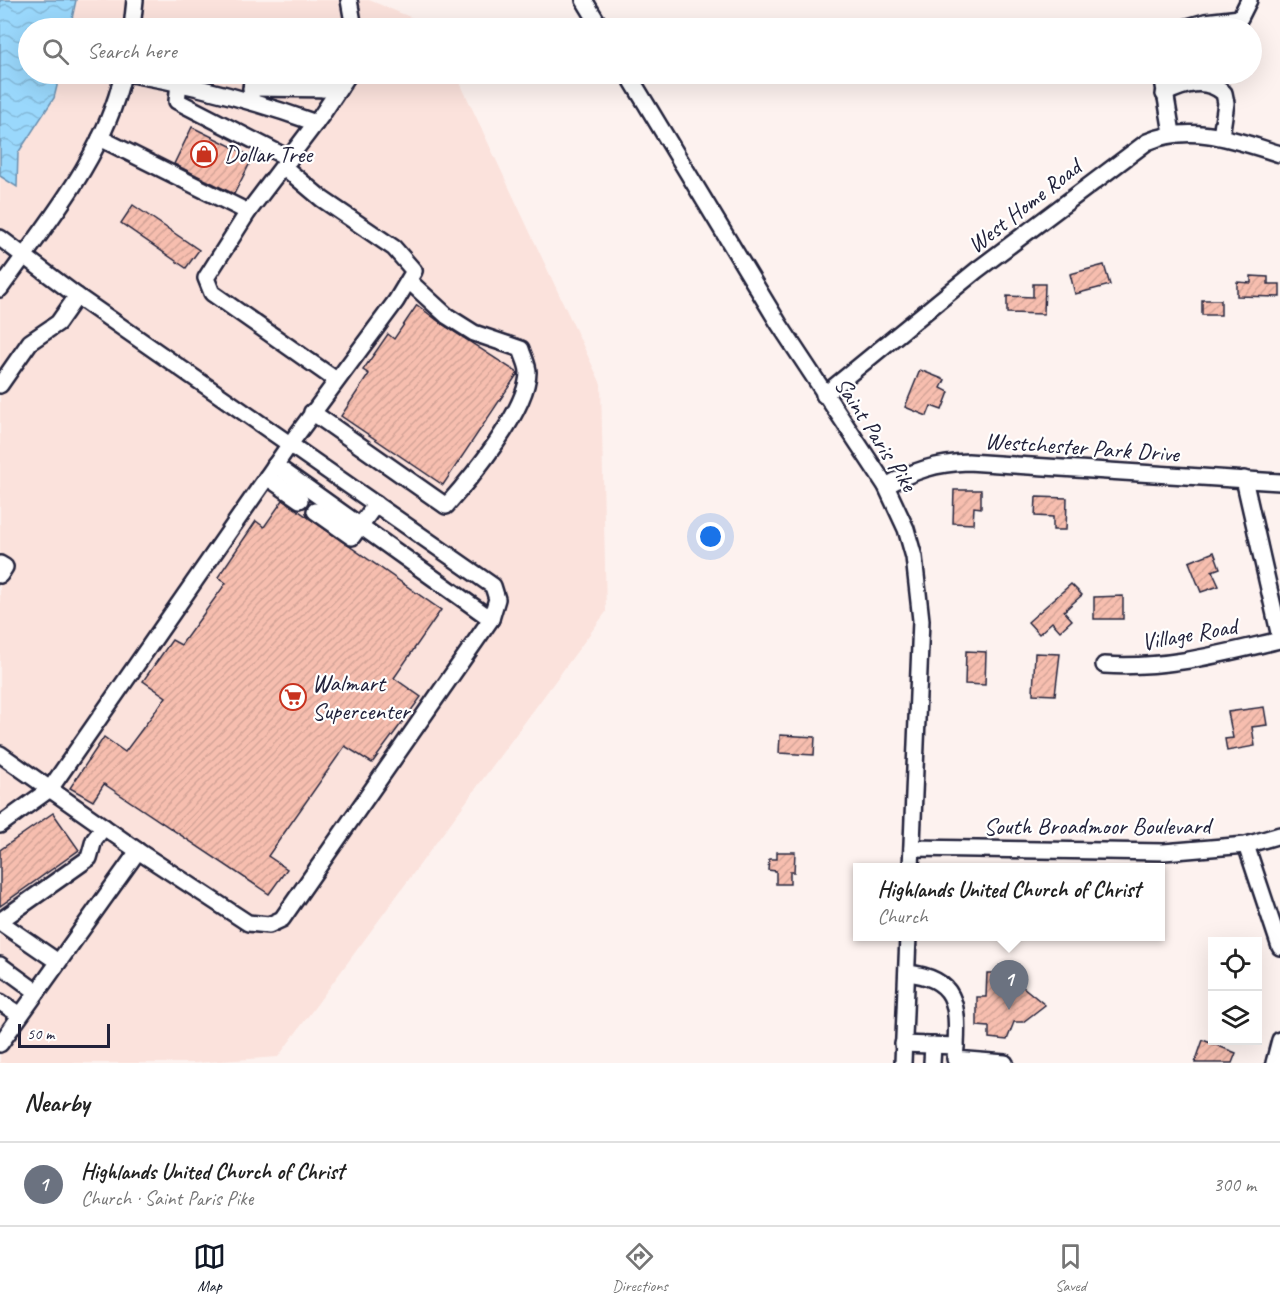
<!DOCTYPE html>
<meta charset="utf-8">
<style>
body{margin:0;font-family:Caveat,sans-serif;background:#f6f6f6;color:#222}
.controls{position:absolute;right:18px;bottom:18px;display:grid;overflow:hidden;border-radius:0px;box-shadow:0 6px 24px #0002}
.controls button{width:54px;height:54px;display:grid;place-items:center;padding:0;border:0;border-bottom:2px solid #e0e0e0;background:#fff;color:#222;font:30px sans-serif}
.scale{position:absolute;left:18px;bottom:15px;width:92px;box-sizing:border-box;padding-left:6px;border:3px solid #22223b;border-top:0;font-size:16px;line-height:21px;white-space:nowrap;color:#22223b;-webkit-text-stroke:4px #fff;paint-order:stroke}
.you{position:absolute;left:711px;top:537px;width:21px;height:21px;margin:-15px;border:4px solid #fff;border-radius:50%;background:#1a73e8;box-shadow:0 0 0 9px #1a73e833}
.badge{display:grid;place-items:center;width:39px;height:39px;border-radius:50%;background:#111827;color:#fff;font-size:20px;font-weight:700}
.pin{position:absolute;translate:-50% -50px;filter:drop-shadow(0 2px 3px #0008)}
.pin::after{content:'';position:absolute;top:32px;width:21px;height:18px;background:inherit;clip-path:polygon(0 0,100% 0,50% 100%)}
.popup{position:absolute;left:853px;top:863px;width:312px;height:78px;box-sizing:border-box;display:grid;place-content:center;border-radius:0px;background:#fff;filter:drop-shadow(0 2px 4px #0005);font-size:20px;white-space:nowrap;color:#767676}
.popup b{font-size:22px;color:#222}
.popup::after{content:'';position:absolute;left:50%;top:100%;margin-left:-12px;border:12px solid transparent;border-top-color:#fff}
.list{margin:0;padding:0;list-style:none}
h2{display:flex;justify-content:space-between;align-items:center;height:78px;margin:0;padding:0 24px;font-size:26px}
h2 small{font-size:20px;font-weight:400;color:#767676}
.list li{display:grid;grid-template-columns:39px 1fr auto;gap:18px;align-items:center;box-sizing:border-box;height:84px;padding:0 24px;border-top:2px solid #e0e0e0}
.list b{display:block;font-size:22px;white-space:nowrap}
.list p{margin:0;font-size:20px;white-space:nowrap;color:#767676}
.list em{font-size:20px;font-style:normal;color:#767676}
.icon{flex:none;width:33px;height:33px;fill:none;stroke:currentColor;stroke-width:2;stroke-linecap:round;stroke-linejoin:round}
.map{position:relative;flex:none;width:1280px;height:1063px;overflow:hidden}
.search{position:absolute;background:#fff;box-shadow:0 6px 24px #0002;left:18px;right:18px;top:18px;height:66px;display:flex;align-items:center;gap:15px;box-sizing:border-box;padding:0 21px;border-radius:33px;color:#767676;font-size:22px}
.sheet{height:162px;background:#fff}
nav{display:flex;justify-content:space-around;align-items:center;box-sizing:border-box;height:84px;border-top:2px solid #e0e0e0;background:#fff;font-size:16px;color:#767676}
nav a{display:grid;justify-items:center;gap:3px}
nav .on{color:#111827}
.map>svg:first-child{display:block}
.built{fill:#fbe2dc}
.water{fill:url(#water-waves);stroke:#6a8faf;stroke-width:1.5}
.building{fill:url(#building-hatch);stroke:#22223b;stroke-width:1.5}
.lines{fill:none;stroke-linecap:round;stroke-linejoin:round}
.minor-casing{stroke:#22223b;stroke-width:20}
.minor{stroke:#fff;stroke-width:15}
.labels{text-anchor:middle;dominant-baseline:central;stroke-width:4.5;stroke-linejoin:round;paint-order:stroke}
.poi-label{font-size:24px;fill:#22223b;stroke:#fff;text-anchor:start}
.street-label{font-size:24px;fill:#22223b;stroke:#fff}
</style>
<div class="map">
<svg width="1280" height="1063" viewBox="0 0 1280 1063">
<defs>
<pattern id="water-waves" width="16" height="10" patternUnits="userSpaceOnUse" patternTransform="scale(1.5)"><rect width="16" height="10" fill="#9ad8fc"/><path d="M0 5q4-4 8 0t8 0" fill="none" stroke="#84b9d9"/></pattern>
<pattern id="building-hatch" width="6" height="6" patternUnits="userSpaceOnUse" patternTransform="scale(1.5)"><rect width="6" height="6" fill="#f7beaf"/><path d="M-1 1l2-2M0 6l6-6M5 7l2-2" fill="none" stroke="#d3a397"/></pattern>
</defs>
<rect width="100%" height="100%" fill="#fdf2ef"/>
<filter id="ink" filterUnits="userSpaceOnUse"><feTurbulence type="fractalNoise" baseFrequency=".0167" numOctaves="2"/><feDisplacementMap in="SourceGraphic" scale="12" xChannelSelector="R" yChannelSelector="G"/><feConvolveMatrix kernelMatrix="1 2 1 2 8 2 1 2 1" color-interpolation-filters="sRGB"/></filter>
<g filter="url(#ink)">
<!-- built -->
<path class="built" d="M0 0H369L434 27 28 28V74H456L601 384 606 612 278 1057 194 1063H0Z"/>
<!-- water -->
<path class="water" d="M0 0H76L70 28H28V74H60L54 98 18 153 17 187 0 176Z"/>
<!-- building -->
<g class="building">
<path d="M192 127 253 157 234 194 174 164Z"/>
<path d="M133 205 199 250 186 268 121 223Z"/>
<path d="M1104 265 1110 285 1075 294 1070 274Z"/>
<path d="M1251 276 1268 277V284H1280V297L1237 296V282L1251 283Z"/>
<path d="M1033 284H1045L1044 314 1007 313V296L1033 297Z"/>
<rect x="1202" y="300" width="19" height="15"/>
<path d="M417 305 442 324 518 373 443 485 341 416 369 374 363 370 388 334 394 339Z"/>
<path d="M920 370 945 380 941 388 949 392 942 410 931 406 927 416 905 407Z"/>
<path d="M954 490H981V508L974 507 973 524 953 523Z"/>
<path d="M1036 497 1067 498 1066 530H1053V517L1035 516Z"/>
<path d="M283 500 441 610 394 678 421 697 372 763 345 746 268 856 287 869 269 894 104 784 93 801 70 788 104 737 125 752 166 697 143 681 172 640 181 645 226 583 218 577 256 521 264 527Z"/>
<path d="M1214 552 1220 568 1212 571 1219 586 1201 592 1189 562Z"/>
<path d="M1071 584 1082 595 1064 611 1072 620 1060 631 1052 622 1039 634 1028 622Z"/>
<path d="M1123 596V619H1094V597Z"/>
<path d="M966 651 986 652 985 685 965 684Z"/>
<path d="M1035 653 1060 654 1055 695 1033 694Z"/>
<path d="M1264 707 1267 725 1252 727 1255 746 1227 751 1225 739 1233 738 1228 712Z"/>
<path d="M780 735 815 737 814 755 779 753Z"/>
<path d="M53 813 79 850 0 906V850Z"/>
<path d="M777 852H795L794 872H790V884H776V871L768 870 769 859H777Z"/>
<path d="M987 973H1006L1005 987H1023L1045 1005 1023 1022H1014L1007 1040 989 1038V1027L977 1026V997H986Z"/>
<path d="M1203 1040 1236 1053 1232 1063H1195Z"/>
</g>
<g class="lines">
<defs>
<g id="minor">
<path d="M349 0 354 28"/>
<path d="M584 0 601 28"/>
<path d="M132 28 135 0"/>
<path d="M1184 28 1205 22 1240 18 1249 0"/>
<path d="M131 74C194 85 255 101 316 123"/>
<path d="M628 74 779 324 886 486 906 529 914 557 921 620 911 868"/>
<path d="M1162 74 1172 133"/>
<path d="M180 75 177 101 290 159"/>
<path d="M251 88 339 89"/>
<path d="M323 89 324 74"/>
<path d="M1164 94C1184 84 1205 77 1224 93L1226 103 1221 136"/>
<path d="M251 98 252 74"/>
<path d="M100 138 248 212 321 116 349 74"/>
<path d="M248 212 206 278 212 293 336 380"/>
<path d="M0 238 77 296 493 586 497 599 491 619 282 919 269 925 248 923 138 851 0 754"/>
<path d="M0 289C47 223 105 155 123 74"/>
<path d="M0 385 30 342 58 323 77 296"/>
<path d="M824 395 977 270 1147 142C1192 123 1235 140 1280 154"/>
<path d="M312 412 446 506C471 478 528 409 528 372 528 365 523 356 521 349L474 333 447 316 409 281"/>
<path d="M275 465 491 619"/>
<path d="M267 477 300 500"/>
<path d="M1244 479 1280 637"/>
<path d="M886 486C913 471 936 463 968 462L1280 482"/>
<path d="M315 511 352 537 376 504"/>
<path d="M0 564 5 567 0 575"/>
<path d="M1104 665C1167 669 1220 654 1280 640"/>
<path d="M0 825 50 789 290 444 396 301 414 271 394 248 322 199 284 167"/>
<path d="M1246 845 1280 947"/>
<path d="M912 848 1164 852 1246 845 1280 835"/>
<path d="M0 921 89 858 94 840 104 827"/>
<path d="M0 922 58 962"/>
<path d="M0 965 37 992"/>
<path d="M0 1002 20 1015"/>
<path d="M0 1044 138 851"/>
<path d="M903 1044 956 1046C958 1005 957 978 907 973"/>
<path d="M956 1046 955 1059 1005 1063"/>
<path d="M903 1063 908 936"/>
<path d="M932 1063 933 1045"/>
<path d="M1274 1063 1280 1040"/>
</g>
</defs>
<!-- minor casing -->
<use href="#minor" class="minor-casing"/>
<!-- minor -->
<use href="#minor" class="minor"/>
</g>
</g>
<!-- icons -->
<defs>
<symbol id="shop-ring" viewBox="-11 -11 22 22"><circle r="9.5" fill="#fff" stroke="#c8321e" stroke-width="1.5"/><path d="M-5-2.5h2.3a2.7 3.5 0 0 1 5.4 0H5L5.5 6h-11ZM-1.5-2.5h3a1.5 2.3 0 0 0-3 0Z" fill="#c8321e"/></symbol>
<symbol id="supermarket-ring" viewBox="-11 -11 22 22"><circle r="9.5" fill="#fff" stroke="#c8321e" stroke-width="1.5"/><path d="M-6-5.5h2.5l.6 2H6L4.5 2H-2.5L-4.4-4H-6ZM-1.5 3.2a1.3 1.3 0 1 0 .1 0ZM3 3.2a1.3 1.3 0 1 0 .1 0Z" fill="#c8321e"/></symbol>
</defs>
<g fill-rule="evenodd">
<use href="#shop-ring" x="189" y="139" width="30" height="30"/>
<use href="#supermarket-ring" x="278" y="682" width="30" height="30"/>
</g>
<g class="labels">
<!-- poi labels -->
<g class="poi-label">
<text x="224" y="154">Dollar Tree</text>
<text x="312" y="683">Walmart<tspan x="312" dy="28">Supercenter</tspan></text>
</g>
<!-- street labels -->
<g class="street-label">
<text transform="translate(1024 206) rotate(-38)">West Home Road</text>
<text transform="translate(876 434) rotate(57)">Saint Paris Pike</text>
<text transform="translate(1082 447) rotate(4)">Westchester Park Drive</text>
<text transform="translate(1189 634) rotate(-10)">Village Road</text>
<text x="1097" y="826">South Broadmoor Boulevard</text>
</g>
</g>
</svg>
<div class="controls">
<button><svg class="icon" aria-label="locate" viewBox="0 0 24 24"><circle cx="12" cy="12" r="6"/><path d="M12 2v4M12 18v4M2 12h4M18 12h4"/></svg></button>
<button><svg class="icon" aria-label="layers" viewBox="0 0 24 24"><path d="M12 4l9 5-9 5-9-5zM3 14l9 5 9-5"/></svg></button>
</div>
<div class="scale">50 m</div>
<div class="you"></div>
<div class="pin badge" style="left:1009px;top:1010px;background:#6b7280">1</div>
<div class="popup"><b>Highlands United Church of Christ</b>Church</div>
<div class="search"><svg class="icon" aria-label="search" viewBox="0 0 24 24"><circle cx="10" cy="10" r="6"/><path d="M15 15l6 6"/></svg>Search here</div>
</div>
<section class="sheet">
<h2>Nearby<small></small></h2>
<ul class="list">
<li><span class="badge" style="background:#6b7280">1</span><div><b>Highlands United Church of Christ</b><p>Church · Saint Paris Pike</p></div><em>300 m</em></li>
</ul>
</section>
<nav>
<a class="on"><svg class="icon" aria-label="map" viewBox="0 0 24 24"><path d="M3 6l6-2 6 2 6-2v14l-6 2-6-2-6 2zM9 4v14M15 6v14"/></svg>Map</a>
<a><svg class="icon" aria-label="directions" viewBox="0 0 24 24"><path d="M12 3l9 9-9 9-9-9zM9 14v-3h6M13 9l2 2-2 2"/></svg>Directions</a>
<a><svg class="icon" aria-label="saved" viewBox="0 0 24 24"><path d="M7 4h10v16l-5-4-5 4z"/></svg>Saved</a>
</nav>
